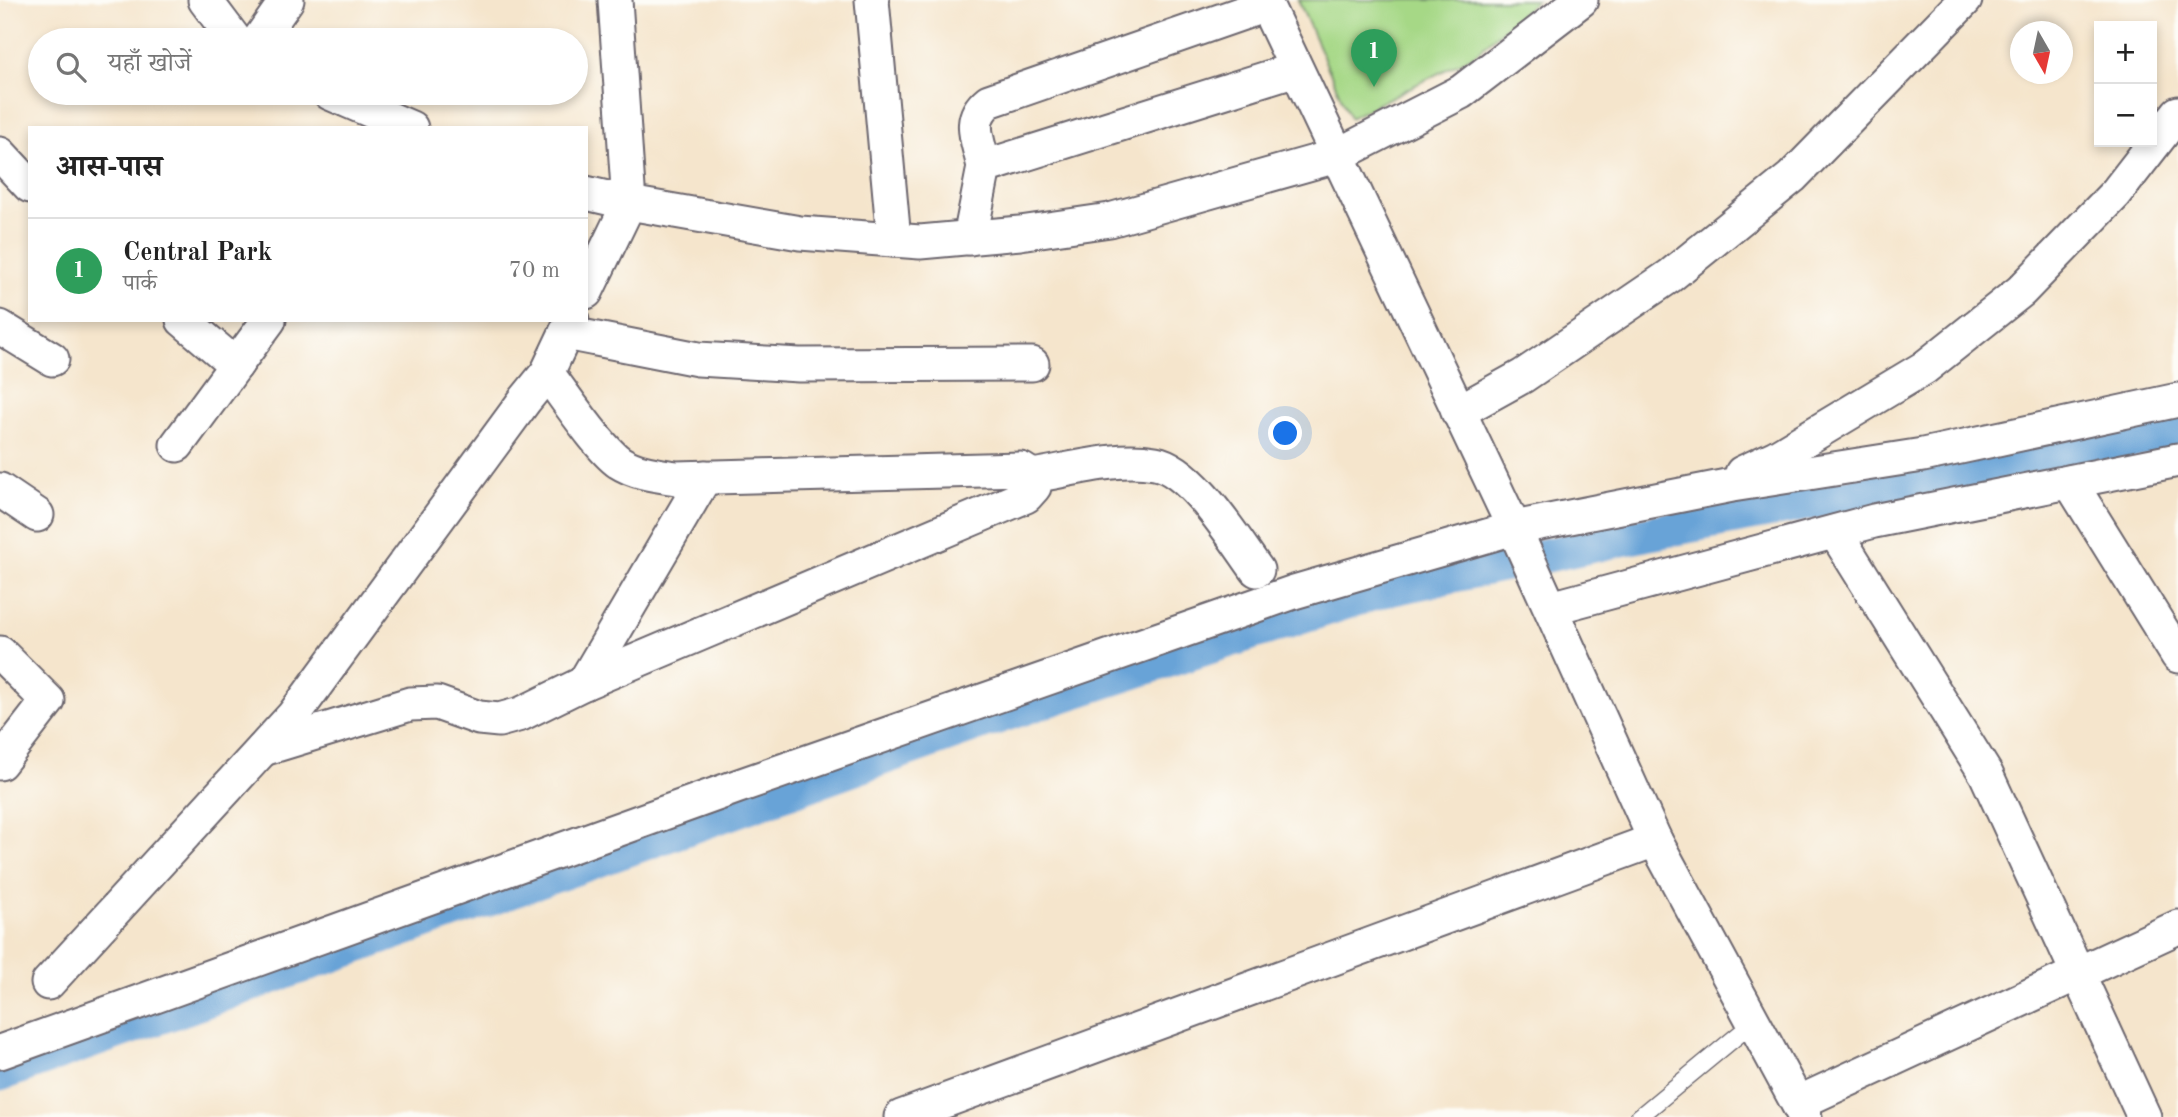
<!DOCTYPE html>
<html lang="hi">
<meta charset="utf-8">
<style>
body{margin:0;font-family:"Old Standard TT","Noto Serif Devanagari",serif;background:#f6f6f6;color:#222}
.controls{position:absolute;right:21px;top:21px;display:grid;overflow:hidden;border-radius:0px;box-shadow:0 4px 10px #0003}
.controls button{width:63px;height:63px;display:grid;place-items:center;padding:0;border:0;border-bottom:2px solid #e0e0e0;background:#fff;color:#222;font:35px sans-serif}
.compass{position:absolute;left:2010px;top:21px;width:63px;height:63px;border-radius:50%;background:#fff;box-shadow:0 4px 10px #0003;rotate:171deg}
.you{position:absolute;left:1286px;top:434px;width:24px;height:24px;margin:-18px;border:5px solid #fff;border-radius:50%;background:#1a73e8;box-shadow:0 0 0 10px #1a73e833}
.badge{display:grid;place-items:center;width:46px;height:46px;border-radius:50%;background:#2563eb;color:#fff;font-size:23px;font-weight:700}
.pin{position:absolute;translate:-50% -58px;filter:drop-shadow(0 2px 4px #0008)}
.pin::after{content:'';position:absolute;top:37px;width:24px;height:21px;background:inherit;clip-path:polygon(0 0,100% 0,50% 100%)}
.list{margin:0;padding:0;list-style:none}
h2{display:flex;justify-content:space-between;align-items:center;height:91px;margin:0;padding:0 28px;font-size:30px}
h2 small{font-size:23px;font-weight:400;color:#767676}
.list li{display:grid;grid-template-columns:46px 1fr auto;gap:21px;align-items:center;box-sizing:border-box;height:105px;padding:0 28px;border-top:2px solid #e0e0e0}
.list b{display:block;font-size:26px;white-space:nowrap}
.list p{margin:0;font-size:23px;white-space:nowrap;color:#767676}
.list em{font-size:23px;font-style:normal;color:#767676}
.icon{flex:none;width:38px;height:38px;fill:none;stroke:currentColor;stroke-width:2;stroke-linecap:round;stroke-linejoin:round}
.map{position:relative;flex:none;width:2178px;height:1117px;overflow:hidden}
.search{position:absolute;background:#fff;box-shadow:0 4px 10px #0003;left:28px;top:28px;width:560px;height:77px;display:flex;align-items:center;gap:18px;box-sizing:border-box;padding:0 24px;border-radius:38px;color:#767676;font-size:26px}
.panel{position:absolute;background:#fff;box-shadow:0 4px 10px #0003;left:28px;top:126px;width:560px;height:196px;border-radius:0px}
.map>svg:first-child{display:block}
.green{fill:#a6d886;stroke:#647d60;stroke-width:2}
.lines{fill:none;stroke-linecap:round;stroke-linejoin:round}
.canal{stroke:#67a3d7;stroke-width:35}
.lane-casing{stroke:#6c666e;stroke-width:19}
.street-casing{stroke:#6c666e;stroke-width:37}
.lane{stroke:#fff;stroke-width:16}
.street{stroke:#fff;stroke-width:33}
</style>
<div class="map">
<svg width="2178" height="1117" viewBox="0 0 2178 1117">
<rect width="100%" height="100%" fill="#fdfcf7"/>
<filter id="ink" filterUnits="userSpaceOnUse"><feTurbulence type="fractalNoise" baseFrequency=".0143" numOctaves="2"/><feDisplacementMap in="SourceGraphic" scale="14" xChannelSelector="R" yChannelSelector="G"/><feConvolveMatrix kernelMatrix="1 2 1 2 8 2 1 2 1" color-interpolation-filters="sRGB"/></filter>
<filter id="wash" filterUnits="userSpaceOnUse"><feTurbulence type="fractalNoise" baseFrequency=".00686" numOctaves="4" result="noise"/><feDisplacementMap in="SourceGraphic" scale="28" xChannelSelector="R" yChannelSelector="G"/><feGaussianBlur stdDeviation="1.57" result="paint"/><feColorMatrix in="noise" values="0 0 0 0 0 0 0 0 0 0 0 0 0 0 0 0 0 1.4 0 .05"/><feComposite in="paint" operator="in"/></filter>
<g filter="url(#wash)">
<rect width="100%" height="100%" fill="#f5e5cc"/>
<!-- green -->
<path class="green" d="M1298 0H1537L1473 56 1350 118Z"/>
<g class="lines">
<!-- canal -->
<path class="canal" d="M0 1074 1017 710 1380 591 1650 533 2079 452 2178 431"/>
</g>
</g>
<g filter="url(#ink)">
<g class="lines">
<defs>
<path id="lane" d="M1639 1117 1754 1022"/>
<g id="street">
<path d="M205 0 235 40"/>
<path d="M872 0 894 240"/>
<path d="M1264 0 1514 528 1655 840 1805 1117"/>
<path d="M259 40 287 0"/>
<path d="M330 93 411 128"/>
<path d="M0 154 30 186"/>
<path d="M984 167C979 141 965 120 989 101L1266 5"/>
<path d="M586 193 629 203 800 233 920 242 1020 233 1110 220 1336 156 1461 92 1581 0"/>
<path d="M970 238 984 167 1296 69"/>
<path d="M586 292 629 203 615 0"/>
<path d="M183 320 236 365"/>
<path d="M0 327 52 359"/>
<path d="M566 333 698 359 799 365 1032 364"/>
<path d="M1458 412 1523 376 1670 276 1792 177 1965 0"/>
<path d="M177 445 269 320"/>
<path d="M1742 473 1776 457 1924 368 2021 291 2116 193 2178 113"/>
<path d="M1032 476C1071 470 1115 456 1155 463 1192 469 1235 540 1257 570"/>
<path d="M2070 482 2178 656"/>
<path d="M0 490 37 515"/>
<path d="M1835 532 1986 774 2144 1117"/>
<path d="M1551 608 1874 521 2178 460"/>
<path d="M0 653 48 701 0 763"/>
<path d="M584 683 705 477"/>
<path d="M263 749 410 704 437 703 479 718 499 720 521 714 584 683 1026 496 1034 487 1032 476 1021 469 676 478C657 475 636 473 619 462 598 447 564 395 547 373"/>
<path d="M48 983 293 716 525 400 547 373 572 320"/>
<path d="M0 1052 736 787 1294 592 1514 528 1732 485 1923 455 2178 400"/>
<path d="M1798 1103 2178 927"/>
<path d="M901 1117 1655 840"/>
</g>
</defs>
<!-- lane casing -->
<use href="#lane" class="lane-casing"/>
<!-- street casing -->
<use href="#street" class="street-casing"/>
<!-- lane -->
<use href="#lane" class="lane"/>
<!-- street -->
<use href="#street" class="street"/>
</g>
</g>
</svg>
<div class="controls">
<button>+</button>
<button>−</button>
</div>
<svg class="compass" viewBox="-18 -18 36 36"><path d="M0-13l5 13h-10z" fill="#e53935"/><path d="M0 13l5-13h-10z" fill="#767676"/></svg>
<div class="you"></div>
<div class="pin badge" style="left:1374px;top:87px;background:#2e9e5b">1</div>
<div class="search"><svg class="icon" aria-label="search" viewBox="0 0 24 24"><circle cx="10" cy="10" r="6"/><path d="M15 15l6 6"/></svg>यहाँ खोजें</div>
<section class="panel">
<h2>आस-पास<small></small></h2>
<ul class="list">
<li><span class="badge" style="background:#2e9e5b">1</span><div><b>Central Park</b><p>पार्क</p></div><em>70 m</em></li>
</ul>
</section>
</div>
